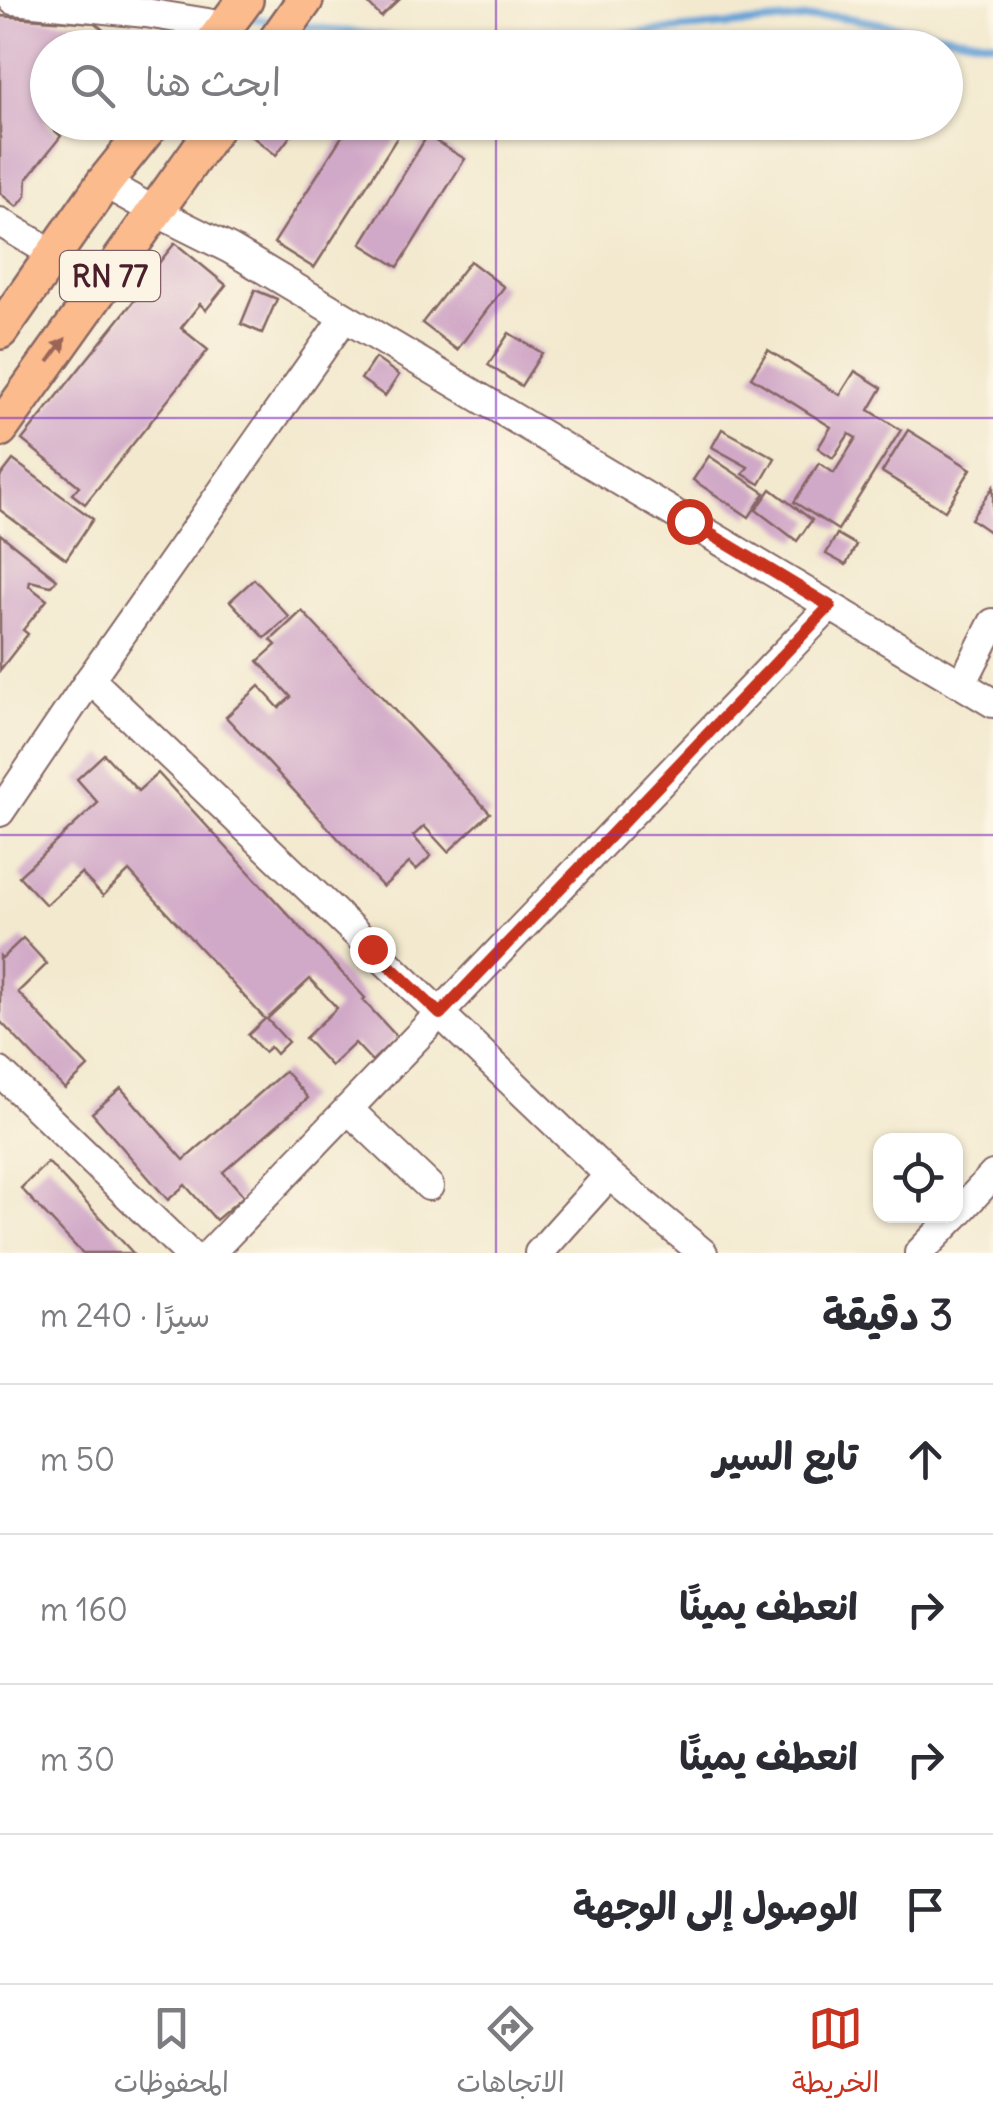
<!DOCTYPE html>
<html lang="ar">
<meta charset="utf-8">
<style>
body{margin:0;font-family:Delius,"Playpen Sans Arabic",sans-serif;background:#f7f7f7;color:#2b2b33;direction:rtl}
.controls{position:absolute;right:30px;bottom:30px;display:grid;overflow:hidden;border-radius:20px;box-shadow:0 2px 8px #0004}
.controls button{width:90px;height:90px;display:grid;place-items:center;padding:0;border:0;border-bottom:2px solid #e1e1e2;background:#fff;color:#2b2b33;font:50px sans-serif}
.stop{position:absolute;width:30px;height:30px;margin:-22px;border:8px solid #c8321e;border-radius:50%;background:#fff}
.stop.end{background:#c8321e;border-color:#fff;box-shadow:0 2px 10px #0008}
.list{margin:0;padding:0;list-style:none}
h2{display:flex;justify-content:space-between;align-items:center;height:130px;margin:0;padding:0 40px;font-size:42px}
h2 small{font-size:32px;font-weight:400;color:#7c7c81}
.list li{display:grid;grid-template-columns:65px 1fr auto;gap:30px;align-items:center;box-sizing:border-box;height:150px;padding:0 40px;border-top:2px solid #e1e1e2}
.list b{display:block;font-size:38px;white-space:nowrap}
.list em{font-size:32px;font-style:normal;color:#7c7c81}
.icon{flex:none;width:55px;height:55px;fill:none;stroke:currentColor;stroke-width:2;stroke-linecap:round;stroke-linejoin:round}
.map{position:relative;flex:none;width:993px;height:1253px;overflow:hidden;direction:ltr}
.search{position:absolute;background:#fff;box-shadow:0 2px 8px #0004;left:30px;right:30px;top:30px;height:110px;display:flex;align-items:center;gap:25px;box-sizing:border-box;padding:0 35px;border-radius:55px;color:#7c7c81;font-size:38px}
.sheet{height:730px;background:#fff}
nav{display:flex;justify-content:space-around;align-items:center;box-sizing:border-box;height:140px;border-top:2px solid #e1e1e2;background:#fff;font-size:28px;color:#7c7c81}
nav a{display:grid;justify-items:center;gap:5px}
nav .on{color:#c8321e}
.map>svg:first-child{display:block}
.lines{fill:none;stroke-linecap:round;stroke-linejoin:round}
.stream{stroke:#67a3d7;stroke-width:8}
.building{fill:#d1a9c8}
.minor-casing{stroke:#856664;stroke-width:32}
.major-casing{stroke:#856664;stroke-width:40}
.minor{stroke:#fff;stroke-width:28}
.major{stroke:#fbbb8d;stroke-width:35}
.oneway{fill:#9a6557}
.route{stroke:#c8321e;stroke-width:12}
.grid{fill:none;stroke:#7b2cbf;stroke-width:2.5;stroke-opacity:0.55}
.labels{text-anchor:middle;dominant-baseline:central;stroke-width:8;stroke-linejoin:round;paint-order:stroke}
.shield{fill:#fcf5e5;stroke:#7f5f63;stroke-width:2.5}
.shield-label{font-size:30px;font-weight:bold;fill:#4a1f2b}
</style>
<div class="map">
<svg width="993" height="1253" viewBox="0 0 993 1253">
<rect width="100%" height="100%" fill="#fcf5e5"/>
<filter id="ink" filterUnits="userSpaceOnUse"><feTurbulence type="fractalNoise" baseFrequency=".01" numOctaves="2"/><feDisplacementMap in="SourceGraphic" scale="20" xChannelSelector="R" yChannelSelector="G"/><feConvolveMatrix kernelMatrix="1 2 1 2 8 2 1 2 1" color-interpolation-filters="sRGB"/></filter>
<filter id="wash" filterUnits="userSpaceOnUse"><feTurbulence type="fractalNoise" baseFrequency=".0048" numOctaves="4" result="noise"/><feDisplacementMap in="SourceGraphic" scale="40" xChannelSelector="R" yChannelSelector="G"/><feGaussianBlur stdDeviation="2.25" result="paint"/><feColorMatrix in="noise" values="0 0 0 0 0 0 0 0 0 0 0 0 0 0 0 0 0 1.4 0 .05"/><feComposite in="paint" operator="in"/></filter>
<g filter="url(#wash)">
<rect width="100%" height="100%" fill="#f3e9cf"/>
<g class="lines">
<!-- stream -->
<g class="stream">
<path d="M243 17 278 22"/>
<path d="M297 25 389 37 537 42 835 16 993 42"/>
</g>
</g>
<g id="blocks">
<!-- building -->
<g class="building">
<path d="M365 0H399L381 17Z"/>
<path d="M0 16 95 23 124 48H48L46 123 61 136 27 179 26 196 17 207 0 193Z"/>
<path d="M246 122H301L276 155 241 128Z"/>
<path d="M351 122H407L314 268 274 243Z"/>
<path d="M427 136 465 159 398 267 361 244Z"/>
<path d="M175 243 226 285 206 310 200 304 181 328 208 350 85 504 72 494 79 486 22 440 136 298 133 295Z"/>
<path d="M470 261 504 287 457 350 422 323Z"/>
<path d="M255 290 277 299 262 333 241 324Z"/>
<path d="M509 333 542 353 521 386 488 365Z"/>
<path d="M768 350 840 395 855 371 882 388 869 410 901 430 838 530 794 502 819 463 834 473 856 438 849 434 833 458 818 448 831 427 751 377Z"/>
<path d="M375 358 399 375 385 396 361 379Z"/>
<path d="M722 429 775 458 760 484 743 474 748 467 712 447Z"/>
<path d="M908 430 971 469 945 511 882 472Z"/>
<path d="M709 456 765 493 749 517 693 480Z"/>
<path d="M13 460 93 519 66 559 0 510V477Z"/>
<path d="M993 487V527L990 532 971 519Z"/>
<path d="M771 489 812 520 797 541 756 510Z"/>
<path d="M0 534 57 579 51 586 30 581 29 586 47 600 23 630 28 634 0 670Z"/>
<path d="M837 534 856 545 846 565 826 554Z"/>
<path d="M254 579 289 617 265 638 230 601Z"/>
<path d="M302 611 490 813 448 852 424 826 413 836 431 856 416 870 409 863 383 887 226 717 259 686 279 708 291 697 258 661 276 645 271 640Z"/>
<path d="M104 754 138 791 158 773 365 998 363 1000 397 1037 372 1061 355 1043 331 1066 305 1038 337 1008 310 979 267 1019 288 1042 276 1054 270 1047 264 1052 248 1035 265 1019 129 871 103 896 81 873 46 905 19 876 98 803 77 779Z"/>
<path d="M23 938 47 964 18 992 88 1067 65 1089 0 1021V956L2 958Z"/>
<path d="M285 1071 308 1098 223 1172 244 1196 216 1220 185 1185 168 1200 92 1113 121 1088 184 1160Z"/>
<path d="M48 1162 133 1253H82L21 1188Z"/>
</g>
</g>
</g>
<g filter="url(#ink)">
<use href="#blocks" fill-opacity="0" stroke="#856664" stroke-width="2.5"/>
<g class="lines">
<defs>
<g id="minor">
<path d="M13 0 146 13 226 26"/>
<path d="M104 183 156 212 230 249 993 703"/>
<path d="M0 222 55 255"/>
<path d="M90 679 609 1175 703 1253"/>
<path d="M962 684 993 623"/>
<path d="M0 812 90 679 344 318"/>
<path d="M0 1072 188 1253"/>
<path d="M348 1109 429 1186"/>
<path d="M956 1215 993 1175"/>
<path d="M210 1253 830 606"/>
<path d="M539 1253 609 1175"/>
<path d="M919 1253 955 1216"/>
</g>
<g id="major">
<path d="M209 48 245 0"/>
<path d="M271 48 305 0"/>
<path d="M0 331 104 183 153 122"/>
<path d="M0 429 219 122"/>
</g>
</defs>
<!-- minor casing -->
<use href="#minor" class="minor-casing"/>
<!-- major casing -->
<use href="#major" class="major-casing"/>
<!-- minor -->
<use href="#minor" class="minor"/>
<!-- major -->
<use href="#major" class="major"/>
</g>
<!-- one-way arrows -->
<defs><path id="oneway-solid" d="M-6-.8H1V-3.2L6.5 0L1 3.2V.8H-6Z" transform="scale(2.5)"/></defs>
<use class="oneway" href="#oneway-solid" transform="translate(57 350) rotate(-54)"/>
</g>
<g class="lines" filter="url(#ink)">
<!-- route -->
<path class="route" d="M372 949 440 1014 830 606 689 521"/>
</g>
<!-- grid -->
<path class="grid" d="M496 0V48M496 122V1253M0 418H993M0 835H993"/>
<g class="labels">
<!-- shield labels -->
<rect class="shield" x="60" y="251" width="100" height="50" rx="8"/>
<g class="shield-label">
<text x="110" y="276">RN 77</text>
</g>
</g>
</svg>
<div class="controls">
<button><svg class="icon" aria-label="locate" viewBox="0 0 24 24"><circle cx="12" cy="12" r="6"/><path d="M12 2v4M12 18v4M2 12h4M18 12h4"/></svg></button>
</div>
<div class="stop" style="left:689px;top:521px"></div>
<div class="stop end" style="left:372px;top:949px"></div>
<div class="search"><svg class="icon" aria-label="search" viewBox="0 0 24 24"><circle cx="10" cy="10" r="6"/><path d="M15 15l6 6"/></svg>ابحث هنا</div>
</div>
<section class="sheet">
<h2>3 دقيقة<small>سيرًا · 240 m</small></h2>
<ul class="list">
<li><svg class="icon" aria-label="ahead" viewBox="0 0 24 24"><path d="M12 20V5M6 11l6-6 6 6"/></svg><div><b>تابع السير</b></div><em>50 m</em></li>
<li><svg class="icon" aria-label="right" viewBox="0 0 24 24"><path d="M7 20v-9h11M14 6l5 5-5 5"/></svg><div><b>انعطف يمينًا</b></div><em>160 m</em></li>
<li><svg class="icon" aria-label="right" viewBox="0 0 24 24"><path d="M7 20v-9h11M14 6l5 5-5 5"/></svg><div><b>انعطف يمينًا</b></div><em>30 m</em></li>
<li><svg class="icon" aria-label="arrive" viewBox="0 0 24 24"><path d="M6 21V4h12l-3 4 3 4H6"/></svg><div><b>الوصول إلى الوجهة</b></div></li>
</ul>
</section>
<nav>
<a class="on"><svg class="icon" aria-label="map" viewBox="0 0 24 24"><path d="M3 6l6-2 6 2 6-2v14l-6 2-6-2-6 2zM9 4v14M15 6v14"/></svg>الخريطة</a>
<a><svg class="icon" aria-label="directions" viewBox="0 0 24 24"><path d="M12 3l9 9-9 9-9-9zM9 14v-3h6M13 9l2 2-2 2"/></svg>الاتجاهات</a>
<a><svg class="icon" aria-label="saved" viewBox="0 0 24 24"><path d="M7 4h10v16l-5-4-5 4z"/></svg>المحفوظات</a>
</nav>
